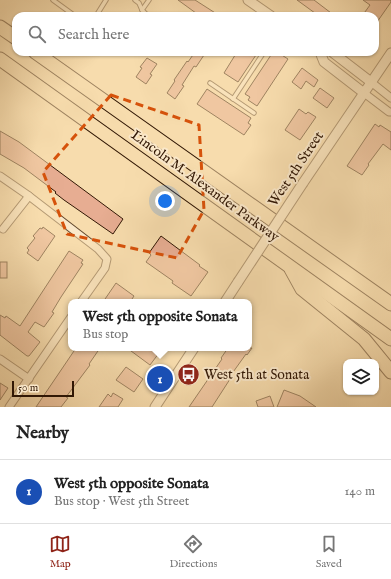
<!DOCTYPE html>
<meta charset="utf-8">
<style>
body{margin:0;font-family:"IM FELL English",serif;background:#f2f2f2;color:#222}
.controls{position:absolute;right:12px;bottom:12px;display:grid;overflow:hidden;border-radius:8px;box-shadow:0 1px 3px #0004}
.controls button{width:36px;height:36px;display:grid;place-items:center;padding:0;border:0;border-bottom:1px solid #e0e0e0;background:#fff;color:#222;font:20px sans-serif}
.scale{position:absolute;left:12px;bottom:10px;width:62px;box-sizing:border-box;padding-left:4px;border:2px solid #321805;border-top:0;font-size:11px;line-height:14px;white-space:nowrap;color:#321805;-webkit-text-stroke:3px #fae8ca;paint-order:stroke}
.you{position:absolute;left:165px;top:201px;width:14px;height:14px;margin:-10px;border:3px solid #fff;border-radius:50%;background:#1a73e8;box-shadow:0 0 0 6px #1a73e833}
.badge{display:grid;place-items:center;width:26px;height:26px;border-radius:50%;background:#8f2418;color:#fff;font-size:13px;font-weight:700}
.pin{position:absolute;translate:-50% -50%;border:2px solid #fff;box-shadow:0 1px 4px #0006}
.popup{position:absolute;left:68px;top:299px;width:184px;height:52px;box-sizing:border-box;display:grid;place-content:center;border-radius:8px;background:#fff;filter:drop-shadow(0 1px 3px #0005);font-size:13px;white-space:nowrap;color:#767676}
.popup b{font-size:15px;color:#222}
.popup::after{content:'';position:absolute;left:50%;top:100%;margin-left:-8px;border:8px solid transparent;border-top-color:#fff}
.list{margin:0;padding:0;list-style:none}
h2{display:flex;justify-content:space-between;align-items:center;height:52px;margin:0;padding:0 16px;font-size:17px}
h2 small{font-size:13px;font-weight:400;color:#767676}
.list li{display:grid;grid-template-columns:26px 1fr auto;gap:12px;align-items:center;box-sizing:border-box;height:64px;padding:0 16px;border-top:1px solid #e0e0e0}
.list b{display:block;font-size:15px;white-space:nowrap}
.list p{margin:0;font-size:13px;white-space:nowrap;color:#767676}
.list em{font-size:13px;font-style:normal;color:#767676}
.icon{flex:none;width:22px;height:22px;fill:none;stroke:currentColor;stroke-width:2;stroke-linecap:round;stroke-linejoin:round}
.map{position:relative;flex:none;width:391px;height:407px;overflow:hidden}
.search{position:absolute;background:#fff;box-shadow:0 1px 3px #0004;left:12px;right:12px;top:12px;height:44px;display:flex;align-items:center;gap:10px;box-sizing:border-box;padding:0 14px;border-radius:12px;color:#767676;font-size:15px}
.sheet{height:116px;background:#fff}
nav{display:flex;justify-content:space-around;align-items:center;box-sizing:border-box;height:56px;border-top:1px solid #e0e0e0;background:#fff;font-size:11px;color:#767676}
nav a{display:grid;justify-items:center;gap:2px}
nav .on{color:#8f2418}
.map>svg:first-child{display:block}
.building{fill:#e7ad92;stroke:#321805}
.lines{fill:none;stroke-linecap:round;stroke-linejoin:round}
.service-casing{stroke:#63492f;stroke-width:5.5}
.minor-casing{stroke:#63492f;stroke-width:9}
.tertiary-casing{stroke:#63492f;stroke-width:11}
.motorway-casing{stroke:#321805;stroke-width:15}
.service{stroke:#fae8ca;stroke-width:3.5}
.minor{stroke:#fae8ca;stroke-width:7}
.tertiary{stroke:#fae8ca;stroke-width:9}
.motorway{stroke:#f7dcad;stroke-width:13}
.tertiary-bridge-casing{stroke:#63492f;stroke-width:11;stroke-linecap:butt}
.tertiary-bridge{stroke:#fae8ca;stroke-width:9}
.marked{fill:none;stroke:#d6520b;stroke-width:3;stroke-dasharray:8 5;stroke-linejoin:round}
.labels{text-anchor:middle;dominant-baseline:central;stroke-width:4;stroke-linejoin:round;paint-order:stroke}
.street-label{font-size:14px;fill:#321805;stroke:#fae8ca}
.poi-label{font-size:14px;fill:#321805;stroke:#fae8ca;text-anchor:start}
</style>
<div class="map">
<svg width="391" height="407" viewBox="0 0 391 407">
<rect width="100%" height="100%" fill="#f7dcad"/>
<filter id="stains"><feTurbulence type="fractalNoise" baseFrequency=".005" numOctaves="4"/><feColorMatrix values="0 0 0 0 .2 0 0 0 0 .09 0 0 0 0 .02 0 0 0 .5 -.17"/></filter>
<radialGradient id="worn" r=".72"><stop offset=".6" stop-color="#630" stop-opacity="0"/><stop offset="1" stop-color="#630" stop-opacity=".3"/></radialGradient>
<!-- building -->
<g class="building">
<path d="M178 0H195L220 16H200Z"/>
<path d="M297 0H314L335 16H319Z"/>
<path d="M363 0H391V2L375 25V16H362L370 5Z"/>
<path d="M195 52H200L204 55 196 67 194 66 182 85 184 86 175 99 167 93 175 81 174 80 187 61 188 62Z"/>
<path d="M237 52H258L238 82 224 73Z"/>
<path d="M273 52H277L288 59 257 106 248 100 250 97 245 94Z"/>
<path d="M147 58 157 64 150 74 152 75 146 84 136 77 142 68 140 67Z"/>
<path d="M302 68 318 80 314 87 306 81 301 89 292 82Z"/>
<path d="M320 88 334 98 327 108 313 98Z"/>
<path d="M207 89 251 118 248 123 251 125 244 135 197 104Z"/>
<path d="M299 109 306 114 308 112 316 117 300 140 285 130Z"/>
<path d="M375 124 379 127 380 125 391 132V150L383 144 368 164 369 165 362 175 347 166Z"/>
<path d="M0 131 19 142 123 219 113 234 64 200 55 193 56 192 24 168 0 154Z"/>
<path d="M43 227 55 236 38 261 27 253 29 250 27 248 35 238 33 236 40 228 42 229Z"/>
<path d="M161 236 200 265 199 266 208 272 191 296 172 283 173 281 146 262 151 255 149 253Z"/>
<path d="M69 251 83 260 81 263 83 264 61 297 52 312 54 313 44 327 35 322 28 332 40 342 29 356H27L0 335V315L5 318 6 316 20 326Z"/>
<rect x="0" y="262" width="7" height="16"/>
<path d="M116 283 134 296 130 302H103Z"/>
<path d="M76 348H100L89 364 90 365 66 397 68 398 61 407H36Z"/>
<path d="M127 348H152L159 353 150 365Z"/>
<path d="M228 348H252L247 355 246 354 231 375 232 376 212 407H189L222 359 221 358Z"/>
<path d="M126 367 143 379 134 392 116 380Z"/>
<path d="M0 383 8 388 0 400Z"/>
<path d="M284 390 300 396 316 407H277Z"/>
<path d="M113 393 123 399 118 407H99L108 394 111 397Z"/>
<path d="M270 396 274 407H258L256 401Z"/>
</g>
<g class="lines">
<defs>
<g id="service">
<path d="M53 0 75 16"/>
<path d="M135 0 139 3 142 10"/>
<path d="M96 16 106 0"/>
<path d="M148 16 142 10 149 0"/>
<path d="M210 83 254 113"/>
<path d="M233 99 264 52"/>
</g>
<g id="minor">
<path d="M371 82 391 98"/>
<path d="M364 93 389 112H391"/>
<path d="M0 176 29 196 98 249 107 259 105 268 81 302"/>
<path d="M3 229 29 196"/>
<path d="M0 359 29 379"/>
<path d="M9 407 71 317"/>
</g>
<g id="tertiary">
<path d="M248 0 271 16"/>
<path d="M320 52 324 62 364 93"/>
<path d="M332 52 371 82"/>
<path d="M303 183 391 53"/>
<path d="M225 302 238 282"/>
<path d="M155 407 194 348"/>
</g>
<g id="motorway">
<path d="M0 27 16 38"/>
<path d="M35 52 391 304"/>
<path d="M0 59 391 339"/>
<path d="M291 269 302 289 364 339 391 372"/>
</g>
</defs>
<!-- service casing -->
<use href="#service" class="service-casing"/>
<!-- minor casing -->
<use href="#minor" class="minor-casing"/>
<!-- tertiary casing -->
<use href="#tertiary" class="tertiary-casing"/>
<!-- motorway casing -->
<use href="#motorway" class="motorway-casing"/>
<!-- service -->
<use href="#service" class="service"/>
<!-- minor -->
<use href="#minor" class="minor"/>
<!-- tertiary -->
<use href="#tertiary" class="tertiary"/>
<!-- motorway -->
<use href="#motorway" class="motorway"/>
<defs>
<path id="tertiary-bridge" d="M238 282 303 183"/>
</defs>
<!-- tertiary-bridge casing -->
<use href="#tertiary-bridge" class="tertiary-bridge-casing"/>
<!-- tertiary-bridge -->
<use href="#tertiary-bridge" class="tertiary-bridge"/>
</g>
<!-- marked area -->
<path d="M0 0H391V407H0ZM111 95 199 125 204 210 177 258 67 234 43 172Z" fill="#f7dcad" fill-opacity=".55" fill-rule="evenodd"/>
<path class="marked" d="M111 95 199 125 204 210 177 258 67 234 43 172Z"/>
<!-- icons -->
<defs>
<symbol id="bus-disc" viewBox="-11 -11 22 22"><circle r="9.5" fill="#8f2418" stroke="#fae8ca"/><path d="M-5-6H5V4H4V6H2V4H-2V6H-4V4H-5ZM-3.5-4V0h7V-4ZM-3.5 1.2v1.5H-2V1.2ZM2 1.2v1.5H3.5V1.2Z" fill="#fff"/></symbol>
</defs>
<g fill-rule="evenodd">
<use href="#bus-disc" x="176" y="362" width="25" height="25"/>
</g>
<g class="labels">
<!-- street labels -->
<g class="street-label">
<text transform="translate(296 169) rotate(-56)">West 5th Street</text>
<text transform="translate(205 186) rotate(36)">Lincoln M. Alexander Parkway</text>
</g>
<!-- poi labels -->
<g class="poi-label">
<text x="204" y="375">West 5th at Sonata</text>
</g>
</g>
<rect width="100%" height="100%" filter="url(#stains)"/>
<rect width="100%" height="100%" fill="url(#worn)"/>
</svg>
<div class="controls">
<button><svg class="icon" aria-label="layers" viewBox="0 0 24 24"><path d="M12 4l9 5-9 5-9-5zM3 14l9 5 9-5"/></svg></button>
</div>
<div class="scale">50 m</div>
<div class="you"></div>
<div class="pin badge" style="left:160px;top:379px;background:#1a4fb4">1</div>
<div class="popup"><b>West 5th opposite Sonata</b>Bus stop</div>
<div class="search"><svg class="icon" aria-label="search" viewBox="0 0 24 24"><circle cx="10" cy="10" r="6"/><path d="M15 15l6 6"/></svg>Search here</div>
</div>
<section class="sheet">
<h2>Nearby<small></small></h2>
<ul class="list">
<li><span class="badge" style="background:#1a4fb4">1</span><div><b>West 5th opposite Sonata</b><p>Bus stop · West 5th Street</p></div><em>140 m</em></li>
</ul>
</section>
<nav>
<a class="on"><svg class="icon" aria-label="map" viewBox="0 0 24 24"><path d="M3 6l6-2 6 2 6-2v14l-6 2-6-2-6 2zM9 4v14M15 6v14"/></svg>Map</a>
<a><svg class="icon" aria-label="directions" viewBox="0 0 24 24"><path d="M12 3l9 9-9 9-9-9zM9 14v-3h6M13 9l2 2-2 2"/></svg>Directions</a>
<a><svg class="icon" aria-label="saved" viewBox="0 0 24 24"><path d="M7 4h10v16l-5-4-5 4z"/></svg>Saved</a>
</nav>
